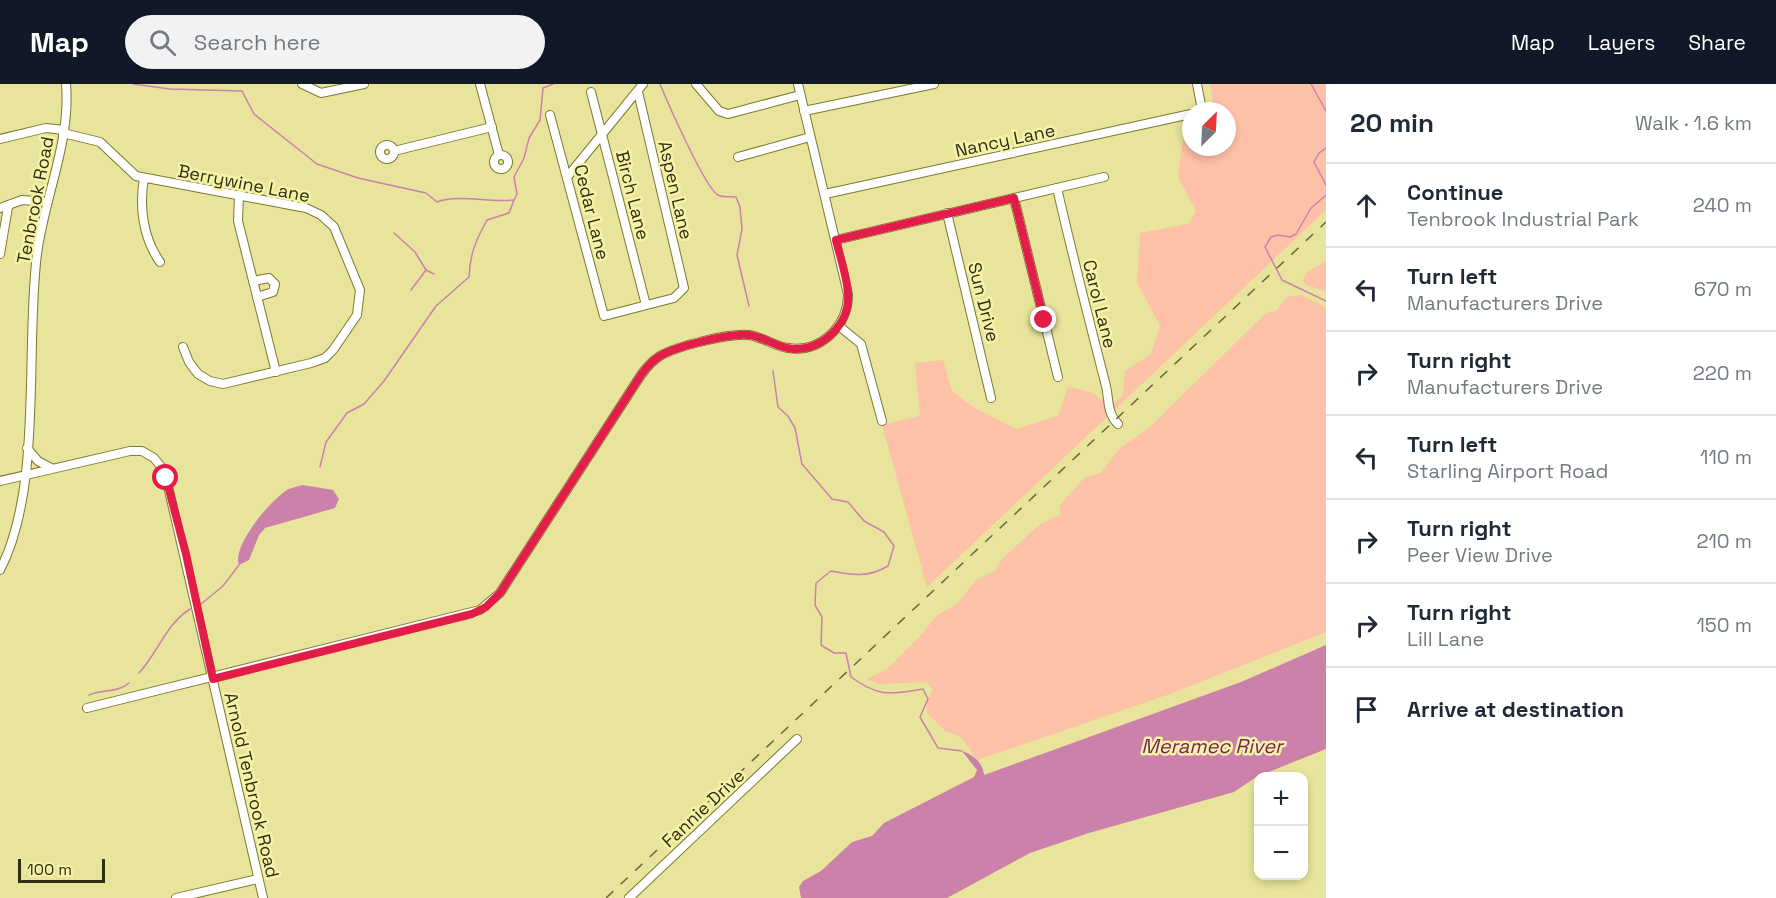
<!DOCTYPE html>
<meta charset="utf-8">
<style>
body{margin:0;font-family:"Space Grotesk",sans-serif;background:#f2f2f3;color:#1f2937}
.controls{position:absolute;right:18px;bottom:18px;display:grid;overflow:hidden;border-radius:12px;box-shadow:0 3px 9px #0003}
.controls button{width:54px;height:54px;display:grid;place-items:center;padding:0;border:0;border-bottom:2px solid #e0e1e3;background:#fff;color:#1f2937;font:30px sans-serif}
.compass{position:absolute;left:1182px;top:18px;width:54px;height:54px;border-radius:50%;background:#fff;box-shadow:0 3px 9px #0003;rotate:24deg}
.scale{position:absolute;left:18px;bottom:15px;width:87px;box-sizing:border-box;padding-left:6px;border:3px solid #312f12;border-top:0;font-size:16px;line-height:21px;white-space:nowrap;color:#312f12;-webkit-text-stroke:4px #f6f2a8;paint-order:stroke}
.stop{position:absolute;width:18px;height:18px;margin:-14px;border:4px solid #e11d48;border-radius:50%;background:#fff}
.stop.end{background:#e11d48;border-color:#fff;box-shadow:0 2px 6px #0008}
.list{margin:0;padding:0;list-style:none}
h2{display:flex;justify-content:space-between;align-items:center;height:78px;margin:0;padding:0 24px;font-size:26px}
h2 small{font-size:20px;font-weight:400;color:#747a83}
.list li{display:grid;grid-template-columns:39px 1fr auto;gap:18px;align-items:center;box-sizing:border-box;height:84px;padding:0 24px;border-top:2px solid #e0e1e3}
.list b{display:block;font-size:22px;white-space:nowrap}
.list p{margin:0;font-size:20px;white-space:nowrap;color:#747a83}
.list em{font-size:20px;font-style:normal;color:#747a83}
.icon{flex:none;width:33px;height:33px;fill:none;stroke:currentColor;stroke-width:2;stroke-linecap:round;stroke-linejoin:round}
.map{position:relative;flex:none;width:1326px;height:814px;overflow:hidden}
header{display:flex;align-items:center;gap:36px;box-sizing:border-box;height:84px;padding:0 30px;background:#111827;color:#fff}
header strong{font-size:28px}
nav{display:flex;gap:33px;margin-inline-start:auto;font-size:21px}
.search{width:420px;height:54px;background:#f2f2f3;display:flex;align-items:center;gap:15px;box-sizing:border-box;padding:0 21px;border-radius:33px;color:#747a83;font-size:22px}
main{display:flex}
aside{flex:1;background:#fff}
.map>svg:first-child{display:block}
.green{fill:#fcc1a7}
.water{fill:#cc81ab}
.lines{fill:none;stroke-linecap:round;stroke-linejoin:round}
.stream{stroke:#cc81ab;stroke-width:1.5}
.minor-casing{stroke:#7d7830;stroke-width:10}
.minor{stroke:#fff;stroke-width:8}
.rail{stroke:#6b683d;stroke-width:1.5;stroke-dasharray:10 10;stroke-linecap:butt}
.route{stroke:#e11d48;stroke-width:8}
.labels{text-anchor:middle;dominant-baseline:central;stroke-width:5;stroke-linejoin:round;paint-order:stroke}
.street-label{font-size:18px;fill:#312f12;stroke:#f6f2a8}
.water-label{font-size:20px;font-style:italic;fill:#792159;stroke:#f6f2a8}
</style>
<header>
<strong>Map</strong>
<div class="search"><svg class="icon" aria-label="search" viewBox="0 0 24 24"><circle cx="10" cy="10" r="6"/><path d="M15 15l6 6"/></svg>Search here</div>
<nav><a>Map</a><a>Layers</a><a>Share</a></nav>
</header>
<main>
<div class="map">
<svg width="1326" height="814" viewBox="0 0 1326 814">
<rect width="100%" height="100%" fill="#e8e49b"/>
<!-- green -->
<g class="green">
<path d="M1210 0H1326V126L927 503 882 341 920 332 915 279 943 276 952 307 975 324 1016 345 1058 332 1068 303 1091 308 1111 322 1123 311 1125 287 1151 270 1160 241 1137 199 1140 149 1188 140 1196 127 1178 93 1185 39 1191 38V63H1227V27H1214Z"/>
<path d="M1326 178V207L1306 201 1303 196 1307 188Z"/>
<path d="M1302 211 1326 224V548L1167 611 977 676 961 653 945 647 928 630 925 618 933 606 926 598 879 600 867 595 888 584 924 548 936 532 957 520 976 496 996 486 1000 477 1040 440 1061 430 1059 422 1085 393 1101 389 1120 364 1149 344 1266 229 1276 227 1288 212Z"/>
</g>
<!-- water -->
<g class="water">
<path d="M303 401 333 406 339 415 335 424 265 444 259 451 249 476 239 481C231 462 273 413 289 405 294 403 299 402 303 401Z"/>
<path d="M1326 561V665L1256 693 1234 708 1089 749 1030 769 947 814H801L799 803 803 797 821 787 852 758 872 752 884 739 974 693 977 686 962 667C974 671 983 679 984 691L1241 598Z"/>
</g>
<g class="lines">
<!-- stream -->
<g class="stream">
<path d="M133 0 170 5 242 7 254 30 317 80 358 94 426 109 437 118C458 110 490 119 514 116L517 110 514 93 524 74 529 54 540 36 543 4 553 0"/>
<path d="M660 0C667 17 705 104 718 111 723 114 730 112 736 113L740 123 742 145 737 171 749 222"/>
<path d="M1311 0 1326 27"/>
<path d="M1326 64 1319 69 1314 78 1326 101"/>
<path d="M1326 111 1311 124 1296 150 1290 153 1278 151 1271 153 1265 163 1282 196 1326 217"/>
<path d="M394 149 415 168 426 186 434 190"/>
<path d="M411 206 426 186"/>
<path d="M773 287 778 323 788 332 795 344 802 380 832 415 848 418 864 437 884 448 894 462 888 482C868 494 852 491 831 487L816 499 815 521 822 533 821 561 834 569H846L851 593C880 614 891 610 923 605L928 615 920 633 938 664 962 667"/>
<path d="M320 383 326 358 347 329 364 320 384 297 436 222 469 193C470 170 475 158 487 136L509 129 514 116"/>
<path d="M201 520 223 502 239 481"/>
<path d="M139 589C157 570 166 540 190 525"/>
<path d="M89 611C102 605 118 609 129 599"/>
</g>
<defs>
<g id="minor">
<path d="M302 0 321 9 364 0"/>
<path d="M480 0 499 71"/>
<path d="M696 0 719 27 728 30 800 11"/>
<path d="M1197 0 1202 26 1198 27"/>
<path d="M591 8 646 221"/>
<path d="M804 27 934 0"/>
<path d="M550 31 604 232 674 214 684 204 638 8"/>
<path d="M63 49 100 58 136 92 306 124 321 131 334 143 360 206 357 231 333 266 325 274 311 279 223 300 210 297 198 290 189 278 183 263"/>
<path d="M0 55 46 44 64 46"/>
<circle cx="387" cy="68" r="7"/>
<path d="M394 67 492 43"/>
<circle cx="501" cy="78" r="7"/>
<path d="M738 73 810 53"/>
<path d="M568 92 643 0"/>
<path d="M144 94C139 123 143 154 160 178"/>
<path d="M1057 104C1072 170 1089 236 1106 302 1109 315 1107 330 1118 340"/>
<path d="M825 110 1191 30"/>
<path d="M239 111 238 137 276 288"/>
<path d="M1014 114 1058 293"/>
<path d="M0 124 22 116 47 118"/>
<path d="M947 129 991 314"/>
<path d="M836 156 1104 93"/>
<path d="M0 170 8 123"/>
<path d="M253 197 269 194 275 200 273 208 257 213"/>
<path d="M839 242 861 260 882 337"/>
<path d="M27 364 38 377 51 384"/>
<path d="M0 397 130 367H142L154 374 162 384 168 402 263 814"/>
<path d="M0 486C43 404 25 263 37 170 44 114 71 58 66 0"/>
<path d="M87 624 480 526 500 509 641 291C646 284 652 277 660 272 677 262 729 249 749 251 763 253 774 262 788 264 821 269 848 242 848 210L798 0"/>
<path d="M176 814 258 795"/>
<path d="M629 814 797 655"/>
</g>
</defs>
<!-- minor casing -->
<use href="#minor" class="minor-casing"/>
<!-- minor -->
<use href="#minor" class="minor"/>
<!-- rail -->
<path class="rail" d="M606 814 1326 138"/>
</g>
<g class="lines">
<!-- route -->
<path class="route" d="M166 394 186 470 213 595 472 530 486 523 500 509 641 291C646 284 652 277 660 272 677 262 730 249 749 251 765 253 777 264 793 265 823 266 850 240 848 210 847 192 840 173 836 156L1014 114 1044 236"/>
</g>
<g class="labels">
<!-- street labels -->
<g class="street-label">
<text transform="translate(1005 56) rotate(-12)">Nancy Lane</text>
<text transform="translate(244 99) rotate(11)">Berrywine Lane</text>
<text transform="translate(676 106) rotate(77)">Aspen Lane</text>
<text transform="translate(633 111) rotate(76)">Birch Lane</text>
<text transform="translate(35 116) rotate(-79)">Tenbrook Road</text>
<text transform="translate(592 128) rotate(76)">Cedar Lane</text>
<text transform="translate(984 218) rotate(76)">Sun Drive</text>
<text transform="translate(1100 220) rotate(76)">Carol Lane</text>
<text transform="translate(252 701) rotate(77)">Arnold Tenbrook Road</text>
<text transform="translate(703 724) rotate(-43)">Fannie Drive</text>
</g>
<!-- water labels -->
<g class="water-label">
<text x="1212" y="662">Meramec River</text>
</g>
</g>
</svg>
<div class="controls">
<button>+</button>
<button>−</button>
</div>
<svg class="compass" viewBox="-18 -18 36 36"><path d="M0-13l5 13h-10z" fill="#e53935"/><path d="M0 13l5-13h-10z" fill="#747a83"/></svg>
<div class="scale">100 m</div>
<div class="stop" style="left:166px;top:394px"></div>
<div class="stop end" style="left:1044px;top:236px"></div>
</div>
<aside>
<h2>20 min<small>Walk · 1.6 km</small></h2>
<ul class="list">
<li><svg class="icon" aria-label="ahead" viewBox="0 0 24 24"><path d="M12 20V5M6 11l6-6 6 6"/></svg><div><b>Continue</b><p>Tenbrook Industrial Park</p></div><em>240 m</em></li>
<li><svg class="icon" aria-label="left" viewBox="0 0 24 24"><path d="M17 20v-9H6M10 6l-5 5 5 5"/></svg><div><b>Turn left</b><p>Manufacturers Drive</p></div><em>670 m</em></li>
<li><svg class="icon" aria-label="right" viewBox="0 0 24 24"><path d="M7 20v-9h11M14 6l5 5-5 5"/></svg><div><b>Turn right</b><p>Manufacturers Drive</p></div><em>220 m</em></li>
<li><svg class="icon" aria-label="left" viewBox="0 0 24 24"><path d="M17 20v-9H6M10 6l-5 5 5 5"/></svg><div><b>Turn left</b><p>Starling Airport Road</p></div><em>110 m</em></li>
<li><svg class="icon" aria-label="right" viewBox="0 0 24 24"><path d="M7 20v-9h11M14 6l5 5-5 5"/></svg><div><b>Turn right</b><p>Peer View Drive</p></div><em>210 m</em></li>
<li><svg class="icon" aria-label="right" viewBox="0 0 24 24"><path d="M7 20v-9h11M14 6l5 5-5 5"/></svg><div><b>Turn right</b><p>Lill Lane</p></div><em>150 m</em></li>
<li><svg class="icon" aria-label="arrive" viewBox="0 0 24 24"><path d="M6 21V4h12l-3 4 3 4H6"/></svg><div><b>Arrive at destination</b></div></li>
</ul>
</aside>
</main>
